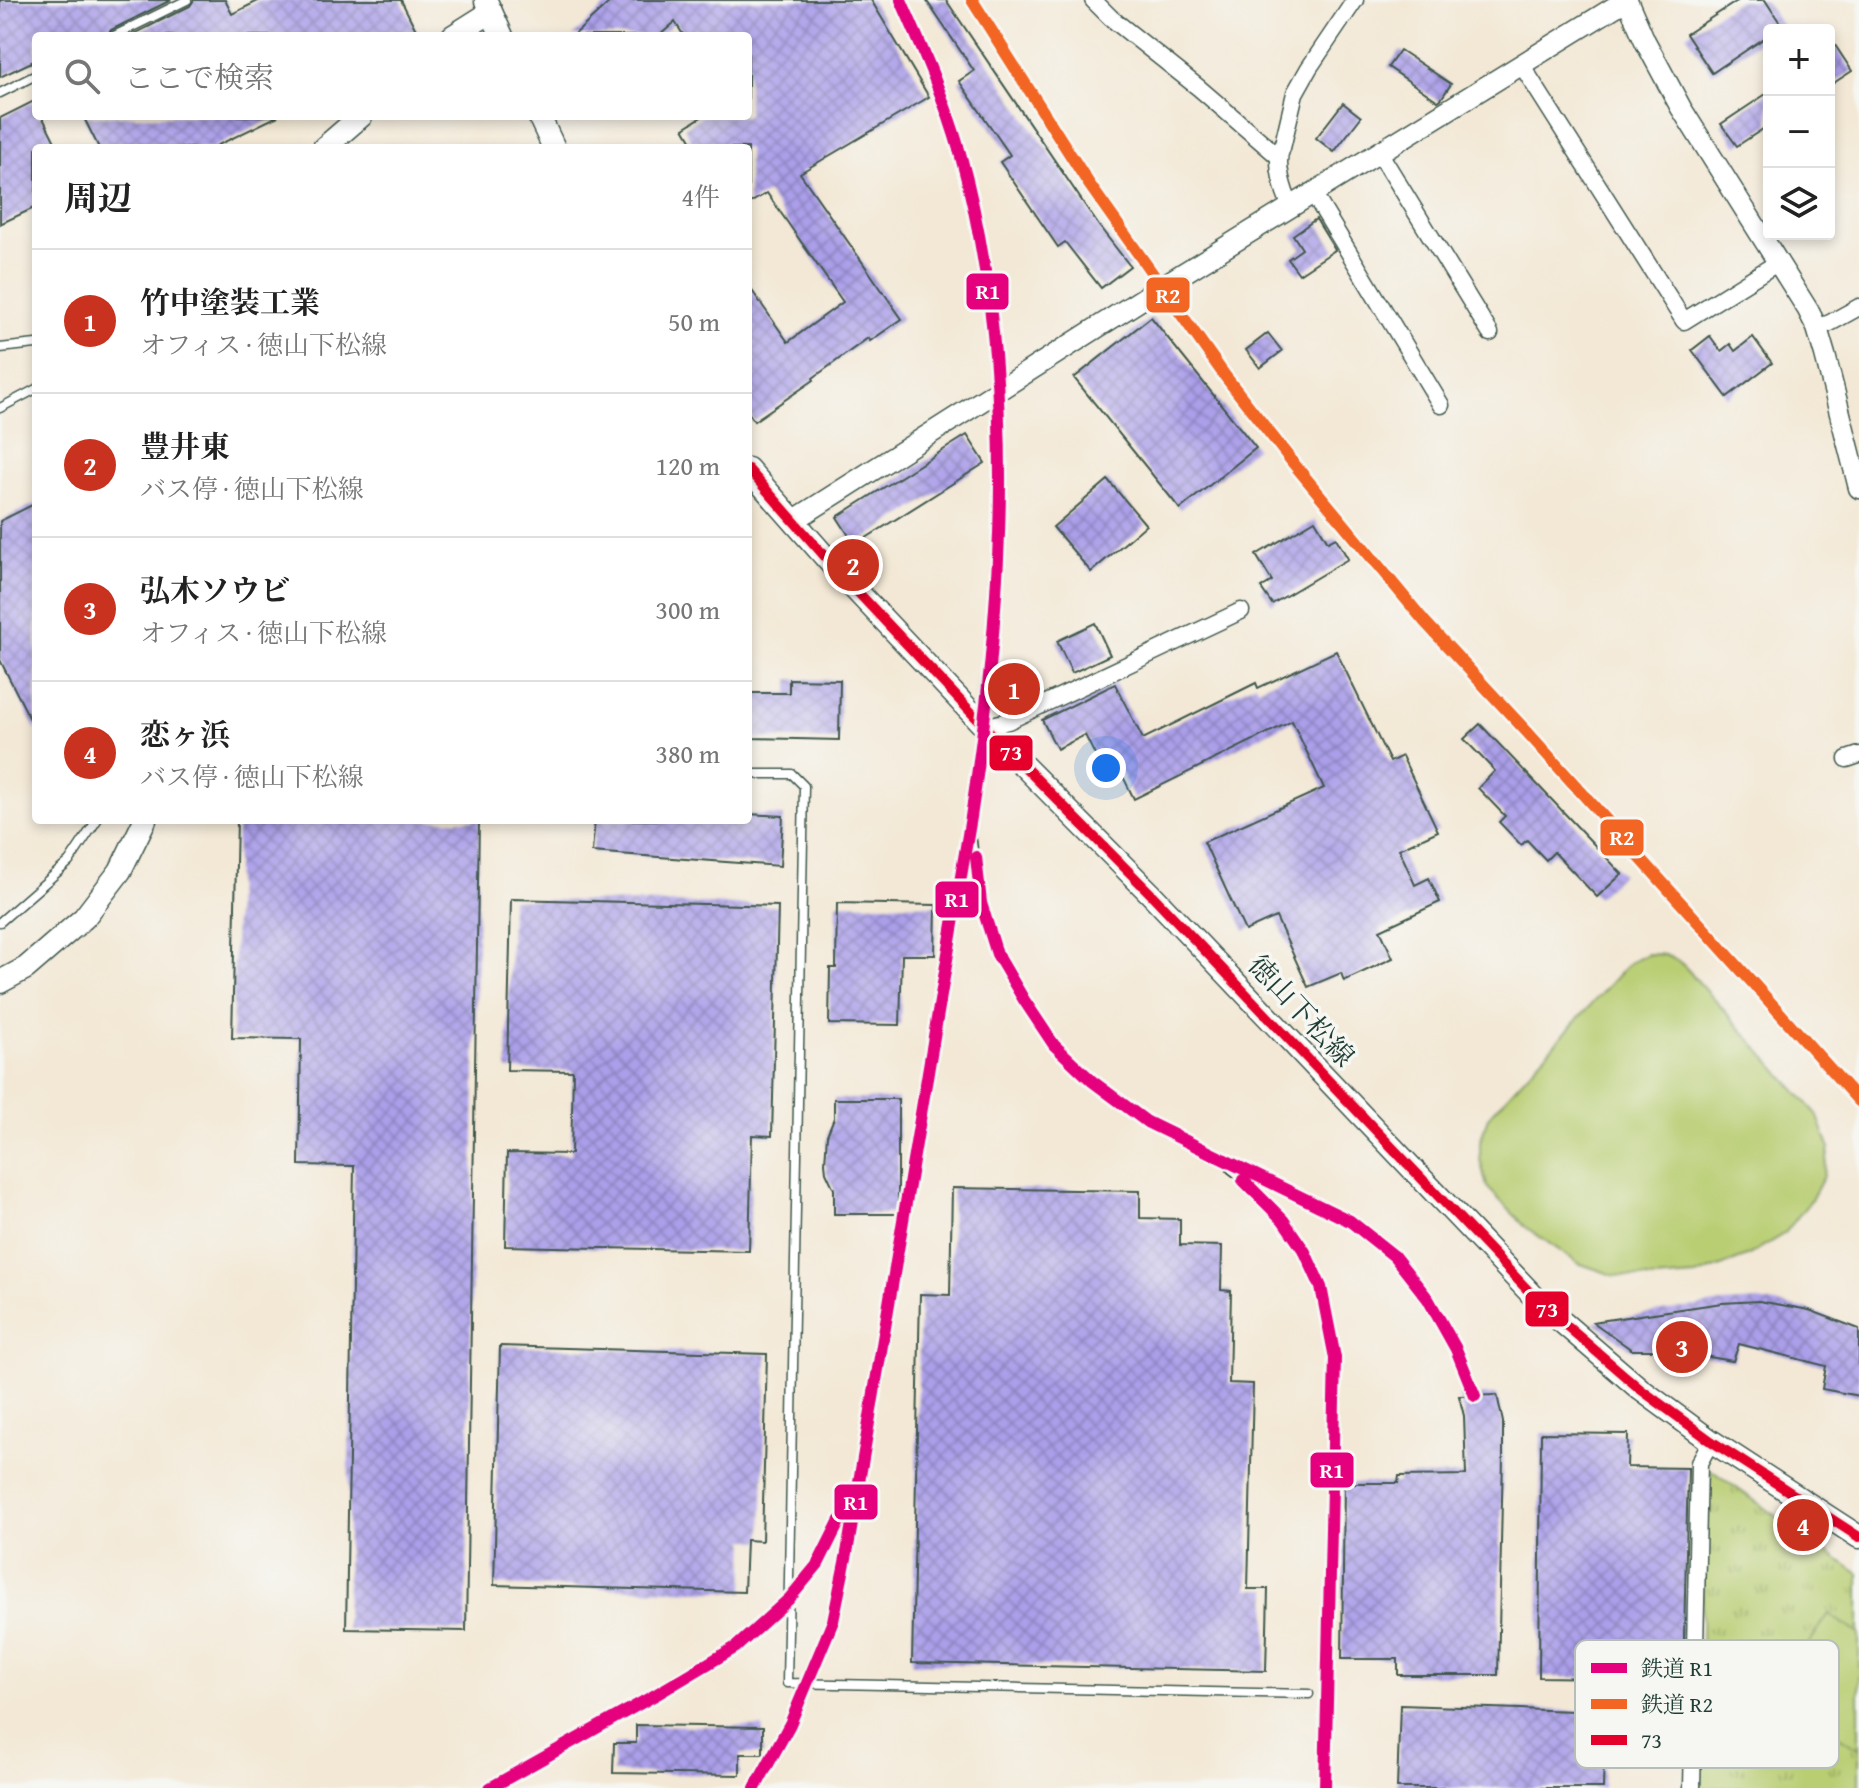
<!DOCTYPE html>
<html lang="ja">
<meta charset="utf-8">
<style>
body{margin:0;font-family:"Gentium Book Plus","Noto Serif JP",serif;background:#f2f2f2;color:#222}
.controls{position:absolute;right:24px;top:24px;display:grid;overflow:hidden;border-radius:8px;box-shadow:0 4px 12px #0003}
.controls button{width:72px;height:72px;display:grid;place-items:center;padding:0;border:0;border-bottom:2px solid #e0e0e0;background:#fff;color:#222;font:40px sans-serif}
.you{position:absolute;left:1106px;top:768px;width:28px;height:28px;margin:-20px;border:6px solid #fff;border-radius:50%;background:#1a73e8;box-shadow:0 0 0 12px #1a73e833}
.badge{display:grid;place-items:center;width:52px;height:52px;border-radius:50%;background:#c8321e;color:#fff;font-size:26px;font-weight:700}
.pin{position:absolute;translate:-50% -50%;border:4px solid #fff;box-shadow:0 2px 8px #0006}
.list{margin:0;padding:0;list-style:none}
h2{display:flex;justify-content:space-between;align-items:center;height:104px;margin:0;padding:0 32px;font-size:34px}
h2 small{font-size:26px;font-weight:400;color:#767676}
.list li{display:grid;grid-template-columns:52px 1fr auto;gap:24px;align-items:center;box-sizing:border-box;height:144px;padding:0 32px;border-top:2px solid #e0e0e0}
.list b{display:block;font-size:30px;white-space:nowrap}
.list p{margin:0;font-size:26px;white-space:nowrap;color:#767676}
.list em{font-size:26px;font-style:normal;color:#767676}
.icon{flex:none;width:44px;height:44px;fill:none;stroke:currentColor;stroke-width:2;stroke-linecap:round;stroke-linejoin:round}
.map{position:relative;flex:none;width:1859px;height:1788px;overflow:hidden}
.search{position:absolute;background:#fff;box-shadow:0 4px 12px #0003;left:32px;top:32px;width:720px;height:88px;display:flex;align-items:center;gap:20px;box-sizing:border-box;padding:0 28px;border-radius:8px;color:#767676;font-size:30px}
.panel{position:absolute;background:#fff;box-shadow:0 4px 12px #0003;left:32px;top:144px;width:720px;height:680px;border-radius:8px}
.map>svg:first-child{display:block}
.grass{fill:url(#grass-tufts);stroke:#6c8654;stroke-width:2}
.pitch{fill:#b9ce73;stroke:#6c8654;stroke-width:2}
.building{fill:url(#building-cross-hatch)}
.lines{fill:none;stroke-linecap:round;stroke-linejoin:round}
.service-casing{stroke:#3f574c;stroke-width:11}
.minor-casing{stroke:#3f574c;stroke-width:19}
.tertiary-casing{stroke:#3f574c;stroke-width:23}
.secondary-casing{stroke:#3f574c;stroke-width:25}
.service{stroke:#fff;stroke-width:8}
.minor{stroke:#fff;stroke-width:16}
.tertiary{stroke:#fff;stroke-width:20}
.secondary{stroke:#fff;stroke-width:22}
.rail-casing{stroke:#1f3d34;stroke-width:8}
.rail{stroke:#f6f6f2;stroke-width:5;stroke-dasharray:15;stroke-linecap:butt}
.bus-1-casing{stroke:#f6f6f2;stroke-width:16}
.bus-1{stroke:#e4002b;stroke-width:10}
.rail-1-casing{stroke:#f6f6f2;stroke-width:18}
.rail-2-casing{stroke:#f6f6f2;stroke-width:18}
.rail-1{stroke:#e5007d;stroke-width:12}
.rail-2{stroke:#f26522;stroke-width:12}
.labels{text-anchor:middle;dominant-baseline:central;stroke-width:7;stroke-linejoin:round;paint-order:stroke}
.street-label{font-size:28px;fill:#1f3d34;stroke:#f6f6f2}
.key{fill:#f6f6f2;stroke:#b6beb9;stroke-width:2}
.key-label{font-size:22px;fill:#1f3d34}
.line-badge{stroke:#f6f6f2;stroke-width:3}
.badge-label{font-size:22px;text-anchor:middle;font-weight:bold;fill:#fff}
</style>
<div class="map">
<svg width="1859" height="1788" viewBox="0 0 1859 1788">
<defs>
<pattern id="grass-tufts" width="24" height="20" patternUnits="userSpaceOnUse" patternTransform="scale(2)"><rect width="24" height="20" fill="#b9ce73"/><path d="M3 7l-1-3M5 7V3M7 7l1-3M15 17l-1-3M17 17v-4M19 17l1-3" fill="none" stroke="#96a85f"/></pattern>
<pattern id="building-cross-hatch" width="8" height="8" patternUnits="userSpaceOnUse" patternTransform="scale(2)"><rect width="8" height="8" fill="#ac9fea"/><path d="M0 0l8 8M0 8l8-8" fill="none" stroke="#8b83be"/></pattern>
</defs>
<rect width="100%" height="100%" fill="#f6f6f2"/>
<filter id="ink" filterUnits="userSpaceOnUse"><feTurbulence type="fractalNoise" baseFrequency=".0125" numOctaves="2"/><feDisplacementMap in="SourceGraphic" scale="16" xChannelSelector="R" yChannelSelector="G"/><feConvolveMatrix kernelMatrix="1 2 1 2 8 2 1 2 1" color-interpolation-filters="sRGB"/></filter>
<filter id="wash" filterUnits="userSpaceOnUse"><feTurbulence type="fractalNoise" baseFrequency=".006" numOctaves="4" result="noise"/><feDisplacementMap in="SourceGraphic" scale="32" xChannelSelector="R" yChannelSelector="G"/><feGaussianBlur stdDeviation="1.8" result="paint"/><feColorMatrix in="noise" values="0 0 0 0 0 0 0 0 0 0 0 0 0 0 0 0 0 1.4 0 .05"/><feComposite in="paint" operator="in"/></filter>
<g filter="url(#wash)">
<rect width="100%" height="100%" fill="#f3e8d5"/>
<!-- grass -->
<path class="grass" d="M1711 1470 1859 1574V1788H1701L1703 1525Z"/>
<!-- pitch -->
<g class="pitch">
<path d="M1648 954C1666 954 1674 955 1687 969L1817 1114 1829 1147 1824 1176 1811 1200 1785 1233 1747 1256 1696 1276 1655 1279 1613 1275 1578 1263 1527 1228 1487 1187 1480 1159V1142L1488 1117 1629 963Z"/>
<path d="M1829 1614 1859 1634V1749L1775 1693Z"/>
</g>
<g id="blocks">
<!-- building -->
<g class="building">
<path d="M0 0H171L111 30 107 36H36V60L0 77Z"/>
<path d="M194 0H225L232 14 260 0H401L419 36H130L190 6Z"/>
<path d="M612 0H871L929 97 800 173 902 319 870 341 868 338 813 378 814 380 754 421 748 412V285L788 342 843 302 767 193 748 204V148H696L684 128 703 116H748V36H684L675 22 659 36H573Z"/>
<path d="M926 0H946L1099 226 1130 266 1101 288 1065 242 1058 247 1000 162 1010 155 959 81 974 71Z"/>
<path d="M1739 0H1765L1782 26 1776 30H1769V35L1712 73 1686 34Z"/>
<path d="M1829 36 1852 71 1829 86Z"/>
<path d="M1400 50 1451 84 1441 99 1438 101 1388 67Z"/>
<path d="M1769 92V125L1737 146 1721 124Z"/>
<path d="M36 100V116H42L58 148H36V207L0 224V118Z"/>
<path d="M1343 103 1361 117 1334 152 1316 138Z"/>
<path d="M83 116H278L212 148H99Z"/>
<path d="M1316 219 1335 250 1299 274 1288 259 1302 249 1293 235Z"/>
<path d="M1151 317 1256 448 1180 509 1074 378Z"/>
<path d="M1268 333 1282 351 1260 368 1246 350Z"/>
<path d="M1710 336 1721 351 1730 344 1735 351 1753 337 1772 363 1727 397 1692 350Z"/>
<path d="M967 435 985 463 855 545 837 517Z"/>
<path d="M1108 480 1146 525 1091 572 1053 527Z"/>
<path d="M36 503V731L0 660V521Z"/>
<path d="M1315 520 1328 542 1336 538 1348 559 1272 604 1261 588 1272 581 1256 555Z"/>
<path d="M1095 623 1110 655 1072 673 1057 641Z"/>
<path d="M1336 651 1390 762 1402 756 1438 831 1399 849 1415 885 1429 878 1440 902 1380 930 1393 958 1344 981 1341 973 1308 987 1276 917 1245 931 1204 842 1324 788 1292 721 1134 799 1113 756 1099 763 1085 735 1057 749 1042 720 1115 684 1143 739 1256 683 1258 688Z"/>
<path d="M789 679 840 680 839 740 748 738V693H789Z"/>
<path d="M1480 724 1622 874 1597 897 1554 852 1546 860 1527 840 1521 845 1499 822 1505 816 1478 788 1495 771 1464 739Z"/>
<path d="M748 814 783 816 780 866 592 852 595 820H748Z"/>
<path d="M237 820H479L466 1631 346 1629 354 1166 299 1165 301 1039 232 1038Z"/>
<path d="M511 899 778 906 772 1136 752 1135 749 1251 505 1246 507 1153 571 1154 573 1071 507 1070Z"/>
<path d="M837 903 936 905 935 955H902L900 1025 829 1024 830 968H836Z"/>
<path d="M834 1099H898V1214H834V1189L826 1172 825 1163 827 1135 834 1118Z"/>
<path d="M952 1188 1140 1191V1218L1180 1219V1245L1222 1246 1221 1290 1231 1291 1229 1383 1253 1384 1248 1589H1268L1266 1671 912 1663 920 1294 950 1295Z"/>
<path d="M1759 1301 1809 1310 1859 1329V1396L1822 1389 1826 1366 1739 1344 1733 1361 1686 1353 1654 1350H1632L1593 1322 1722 1303Z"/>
<path d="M500 1346 767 1354 762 1541 746 1540 744 1592 494 1585Z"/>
<path d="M1497 1395 1503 1422V1456L1498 1675H1398V1659H1342L1344 1483H1398L1399 1476 1466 1475 1464 1416 1459 1396Z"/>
<path d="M1541 1433 1628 1434 1627 1467 1688 1468 1683 1679 1539 1677Z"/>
<path d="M1400 1705 1605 1712 1603 1788H1397Z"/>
<path d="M636 1725 763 1727V1754H740V1775L613 1773 614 1743H636Z"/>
</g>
</g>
</g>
<g filter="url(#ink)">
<use href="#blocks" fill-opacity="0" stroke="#3f574c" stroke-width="2"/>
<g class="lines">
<defs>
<g id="service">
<path d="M114 36 187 0"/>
<path d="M0 93 36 75"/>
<path d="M0 348 36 344"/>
<path d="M0 408 36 389"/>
<path d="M748 774H792L804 786 787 1683 1309 1694"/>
<path d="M0 922 69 862 97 820"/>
</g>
<g id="minor">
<path d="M1093 0 1111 18 1199 88 1278 156"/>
<path d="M1521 64 1684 321 1777 263"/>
<path d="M1379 152 1490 333"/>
<path d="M1313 193 1441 405"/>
<path d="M1291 207C1284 192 1274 163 1282 148L1295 93 1309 68 1355 0"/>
<path d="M1817 328 1830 323 1859 307"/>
<path d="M985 727 1008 721 1241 611"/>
<path d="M1847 759 1859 755"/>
<path d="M1692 1788 1699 1463 1711 1441"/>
</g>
<g id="tertiary">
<path d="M1627 0 1645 41 1681 108 1808 310 1817 328 1825 355 1859 488"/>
<path d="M793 521 1161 287 1626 0"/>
</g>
<g id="secondary">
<path d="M486 1 502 36"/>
<path d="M453 36 491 12"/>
<path d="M539 116 554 148"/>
<path d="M324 148 361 116"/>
<path d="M748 469 835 568 985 727 1151 894 1540 1303 1640 1389 1711 1441 1859 1537"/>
<path d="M0 982 26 968 84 918 120 871 145 820"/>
</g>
</defs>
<!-- service casing -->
<use href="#service" class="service-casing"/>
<!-- minor casing -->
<use href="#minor" class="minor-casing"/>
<!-- tertiary casing -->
<use href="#tertiary" class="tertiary-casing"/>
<!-- secondary casing -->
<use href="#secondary" class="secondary-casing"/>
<!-- service -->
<use href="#service" class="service"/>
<!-- minor -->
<use href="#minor" class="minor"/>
<!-- tertiary -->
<use href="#tertiary" class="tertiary"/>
<!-- secondary -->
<use href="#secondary" class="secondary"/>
<defs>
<g id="rail">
<path d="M973 837 981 903 997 954 1024 1000 1054 1045 1092 1081 1147 1122 1350 1221 1394 1256 1428 1299 1456 1349 1475 1396"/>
<path d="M1230 1170 1247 1183 1283 1220 1305 1252 1321 1287 1335 1358 1325 1788"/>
<path d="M490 1788 657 1694 736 1647 789 1599 818 1564 849 1502"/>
<path d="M755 1788 790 1724 833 1621 847 1553 971 817C1004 601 1019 366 960 153 945 100 923 50 901 0"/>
</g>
</defs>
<!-- rail casing -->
<use href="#rail" class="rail-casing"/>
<!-- rail -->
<use href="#rail" class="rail"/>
<defs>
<path id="bus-1" d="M748 469 835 568 985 727 1151 894 1540 1303 1640 1389 1711 1441 1859 1537"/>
</defs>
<!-- bus-1 casing -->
<use href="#bus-1" class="bus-1-casing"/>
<!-- bus-1 -->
<use href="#bus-1" class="bus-1"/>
<defs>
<g id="rail-1">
<path d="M976 857 981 903 997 954 1024 1000 1054 1045 1092 1081 1147 1122 1350 1221 1394 1256 1428 1299 1456 1349 1475 1396"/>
<path d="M1243 1180 1283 1220 1305 1252 1321 1287 1335 1358 1325 1788"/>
<path d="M490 1788 657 1694 736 1647 789 1599 818 1564 840 1520"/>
<path d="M755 1788 790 1724 833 1621 847 1553 971 817C1004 601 1019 366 960 153 945 100 923 50 901 0"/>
</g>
<path id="rail-2" d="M972 0 1089 184 1225 376 1294 464 1425 622 1528 733 1859 1101"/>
</defs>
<!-- rail-1 casing -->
<use href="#rail-1" class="rail-1-casing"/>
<!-- rail-2 casing -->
<use href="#rail-2" class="rail-2-casing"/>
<!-- rail-1 -->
<use href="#rail-1" class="rail-1"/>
<!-- rail-2 -->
<use href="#rail-2" class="rail-2"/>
</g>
</g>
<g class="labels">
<!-- street labels -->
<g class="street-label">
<text transform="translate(1302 1010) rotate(47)">徳山下松線</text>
</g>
</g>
<!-- legend -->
<rect x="1575" y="1640" width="264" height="128" rx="12" class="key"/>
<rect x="1591" y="1663" width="36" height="10" fill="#e5007d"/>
<rect x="1591" y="1699" width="36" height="10" fill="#f26522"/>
<rect x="1591" y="1735" width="36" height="10" fill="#e4002b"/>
<g class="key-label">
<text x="1641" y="1676">鉄道 R1</text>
<text x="1641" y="1712">鉄道 R2</text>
<text x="1641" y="1748">73</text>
</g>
<g class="line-badge">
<rect x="965" y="272" width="45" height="39" rx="8" fill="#e5007d"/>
<rect x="1145" y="276" width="46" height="38" rx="8" fill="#f26522"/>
<rect x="988" y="734" width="46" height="38" rx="8" fill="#e4002b"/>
<rect x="1599" y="818" width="46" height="39" rx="8" fill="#f26522"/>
<rect x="934" y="880" width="46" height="39" rx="8" fill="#e5007d"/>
<rect x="1524" y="1290" width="46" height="38" rx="8" fill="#e4002b"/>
<rect x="1309" y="1451" width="46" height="38" rx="8" fill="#e5007d"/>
<rect x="833" y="1483" width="46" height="38" rx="8" fill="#e5007d"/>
</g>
<g class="badge-label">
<text x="988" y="299">R1</text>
<text x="1168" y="303">R2</text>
<text x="1011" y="760">73</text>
<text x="1622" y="845">R2</text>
<text x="957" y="907">R1</text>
<text x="1547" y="1317">73</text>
<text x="1332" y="1478">R1</text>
<text x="856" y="1510">R1</text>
</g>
</svg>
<div class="controls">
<button>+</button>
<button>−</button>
<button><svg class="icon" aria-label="layers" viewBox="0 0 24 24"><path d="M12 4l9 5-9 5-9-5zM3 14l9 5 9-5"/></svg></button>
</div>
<div class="you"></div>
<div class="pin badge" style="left:1014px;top:689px">1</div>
<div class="pin badge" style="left:853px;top:565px">2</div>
<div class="pin badge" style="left:1682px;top:1347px">3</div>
<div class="pin badge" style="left:1803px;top:1525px">4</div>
<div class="search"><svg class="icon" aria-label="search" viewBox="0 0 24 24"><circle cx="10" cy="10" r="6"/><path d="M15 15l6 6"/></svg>ここで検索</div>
<section class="panel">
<h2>周辺<small>4件</small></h2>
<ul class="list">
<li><span class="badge">1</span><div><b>竹中塗装工業</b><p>オフィス · 徳山下松線</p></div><em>50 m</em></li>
<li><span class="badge">2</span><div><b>豊井東</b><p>バス停 · 徳山下松線</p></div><em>120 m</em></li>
<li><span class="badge">3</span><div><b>弘木ソウビ</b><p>オフィス · 徳山下松線</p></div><em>300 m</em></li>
<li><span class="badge">4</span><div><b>恋ヶ浜</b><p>バス停 · 徳山下松線</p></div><em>380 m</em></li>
</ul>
</section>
</div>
